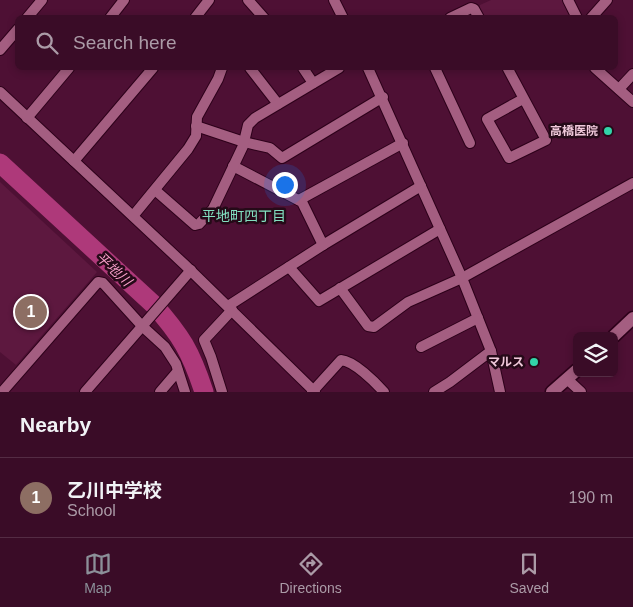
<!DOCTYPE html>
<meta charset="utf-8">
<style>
body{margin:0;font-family:Helvetica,"Noto Sans JP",sans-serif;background:#41152f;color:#f1f3f6}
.controls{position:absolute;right:15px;bottom:15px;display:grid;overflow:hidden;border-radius:8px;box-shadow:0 2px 8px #0003}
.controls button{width:45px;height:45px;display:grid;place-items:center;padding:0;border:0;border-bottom:1px solid #542c44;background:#3a0c27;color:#f1f3f6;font:25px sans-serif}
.you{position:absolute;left:284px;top:184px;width:18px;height:18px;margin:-12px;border:4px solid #fff;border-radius:50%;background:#1a73e8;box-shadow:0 0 0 8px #1a73e833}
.badge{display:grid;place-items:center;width:32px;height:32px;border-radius:50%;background:#8c9099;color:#fff;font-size:16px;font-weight:700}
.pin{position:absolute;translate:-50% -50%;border:2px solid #fff;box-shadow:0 1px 5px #0006}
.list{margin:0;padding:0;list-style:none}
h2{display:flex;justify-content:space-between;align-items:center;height:65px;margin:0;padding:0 20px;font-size:21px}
h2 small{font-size:16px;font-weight:400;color:#ab9ba7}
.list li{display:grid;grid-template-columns:32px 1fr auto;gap:15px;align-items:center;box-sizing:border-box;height:80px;padding:0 20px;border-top:1px solid #542c44}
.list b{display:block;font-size:19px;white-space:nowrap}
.list p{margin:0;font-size:16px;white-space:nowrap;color:#ab9ba7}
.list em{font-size:16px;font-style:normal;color:#ab9ba7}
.icon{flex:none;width:28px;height:28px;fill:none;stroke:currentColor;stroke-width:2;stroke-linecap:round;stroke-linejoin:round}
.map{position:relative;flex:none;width:633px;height:392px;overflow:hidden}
.search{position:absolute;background:#3a0c27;box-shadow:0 2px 8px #0003;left:15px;right:15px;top:15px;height:55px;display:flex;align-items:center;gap:12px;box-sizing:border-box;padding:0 18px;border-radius:8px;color:#ab9ba7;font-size:19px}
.sheet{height:145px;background:#3a0c27}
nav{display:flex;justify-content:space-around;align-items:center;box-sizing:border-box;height:70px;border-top:1px solid #542c44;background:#3a0c27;font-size:14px;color:#ab9ba7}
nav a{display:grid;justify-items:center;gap:2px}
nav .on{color:#8c9099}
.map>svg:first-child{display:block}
.built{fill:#5d183f}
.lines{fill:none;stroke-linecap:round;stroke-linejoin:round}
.river{stroke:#ae397a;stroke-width:19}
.street-casing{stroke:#2d011a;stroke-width:12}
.secondary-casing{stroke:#2d011a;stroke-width:15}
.street{stroke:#a45e81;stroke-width:10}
.secondary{stroke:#a45e81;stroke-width:12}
.poi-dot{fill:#32d4a9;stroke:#250a18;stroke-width:2}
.labels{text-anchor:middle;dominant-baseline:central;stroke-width:5;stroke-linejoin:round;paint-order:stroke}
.poi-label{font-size:12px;font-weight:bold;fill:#f1c9db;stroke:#250a18;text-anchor:end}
.neighbourhood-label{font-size:14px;fill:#83e0c0;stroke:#250a18}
.water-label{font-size:14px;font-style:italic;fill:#f79ec9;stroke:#250a18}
</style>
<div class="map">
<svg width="633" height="392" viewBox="0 0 633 392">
<rect width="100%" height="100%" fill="#4e1034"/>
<!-- built -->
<g class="built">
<path d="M491 0H563L573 17H484L480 9V5Z"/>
<path d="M0 182 97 272 16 365 0 352Z"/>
</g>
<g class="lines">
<!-- river -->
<path class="river" d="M0 163 153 304C181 335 191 352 204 392"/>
<defs>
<g id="street">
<path d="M248 0 264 18"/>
<path d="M334 0 343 18"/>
<path d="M568 0 577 18"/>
<path d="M27 18 42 0"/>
<path d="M110 18 124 0"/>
<path d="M195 18 209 0"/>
<path d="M450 18 471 8 474 9 479 18"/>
<path d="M591 18 607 0"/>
<path d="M0 50 18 29"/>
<path d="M250 68 278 104"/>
<path d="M303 68 313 83"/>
<path d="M368 68 462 278 491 351 500 392"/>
<path d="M435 68 470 143"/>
<path d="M595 68 633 102"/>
<path d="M508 69 546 140 509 158 487 119 523 99"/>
<path d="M619 89 633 74"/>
<path d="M0 92 185 265 315 392"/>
<path d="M27 118 69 68"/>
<path d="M196 126 244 142 270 148 282 158 383 97"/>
<path d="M74 161 153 68"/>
<path d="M233 166 302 202 323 245"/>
<path d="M155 190 195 225 199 224 213 209 243 146 248 125 255 118 339 68"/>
<path d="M299 200 403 143"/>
<path d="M133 216 188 149 196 136 197 117 218 79 222 68"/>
<path d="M289 267 319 301 440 229"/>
<path d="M340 288 368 326 374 327 408 302 462 278 633 183"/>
<path d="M228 306 323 245 421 186"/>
<path d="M421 347 478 318"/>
<path d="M567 379 581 392"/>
<path d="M2 392 98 282 103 283 142 326 165 347 176 364 185 392"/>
<path d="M85 392 191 270"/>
<path d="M160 392 178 371"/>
<path d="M222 392 211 357 204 340 232 310"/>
<path d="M312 392 341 360C354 361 375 382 384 392"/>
<path d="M434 392 450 382 491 351"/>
</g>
<g id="secondary">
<path d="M614 336 633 318"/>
<path d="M552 392 577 370"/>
</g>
</defs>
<!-- street casing -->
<use href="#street" class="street-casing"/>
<!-- secondary casing -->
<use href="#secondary" class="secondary-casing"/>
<!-- street -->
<use href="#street" class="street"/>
<!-- secondary -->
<use href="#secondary" class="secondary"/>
</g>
<!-- markers -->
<g class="poi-dot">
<circle cx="608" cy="131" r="5"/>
<circle cx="534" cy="362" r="5"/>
</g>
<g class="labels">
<!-- poi labels -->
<g class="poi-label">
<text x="598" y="131">高橋医院</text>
<text x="524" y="362">マルス</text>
</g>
<!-- neighbourhood labels -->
<g class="neighbourhood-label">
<text x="244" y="216">平地町四丁目</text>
</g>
<!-- water labels -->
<g class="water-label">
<text transform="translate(114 269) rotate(43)">平地川</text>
</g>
</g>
</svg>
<div class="controls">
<button><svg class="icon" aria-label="layers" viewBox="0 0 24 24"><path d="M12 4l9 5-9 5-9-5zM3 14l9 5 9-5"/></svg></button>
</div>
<div class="you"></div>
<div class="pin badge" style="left:31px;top:312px;background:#8d6e63">1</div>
<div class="search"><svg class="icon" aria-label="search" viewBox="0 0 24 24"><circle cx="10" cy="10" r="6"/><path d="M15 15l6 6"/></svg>Search here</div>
</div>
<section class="sheet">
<h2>Nearby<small></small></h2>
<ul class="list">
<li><span class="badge" style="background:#8d6e63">1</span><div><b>乙川中学校</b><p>School</p></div><em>190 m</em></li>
</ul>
</section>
<nav>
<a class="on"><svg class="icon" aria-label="map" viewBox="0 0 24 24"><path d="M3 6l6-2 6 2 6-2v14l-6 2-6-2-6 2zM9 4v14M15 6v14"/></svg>Map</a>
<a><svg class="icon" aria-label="directions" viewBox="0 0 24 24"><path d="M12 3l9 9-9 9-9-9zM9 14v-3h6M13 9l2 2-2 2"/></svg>Directions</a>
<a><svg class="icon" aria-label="saved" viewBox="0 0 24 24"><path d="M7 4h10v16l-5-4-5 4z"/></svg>Saved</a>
</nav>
